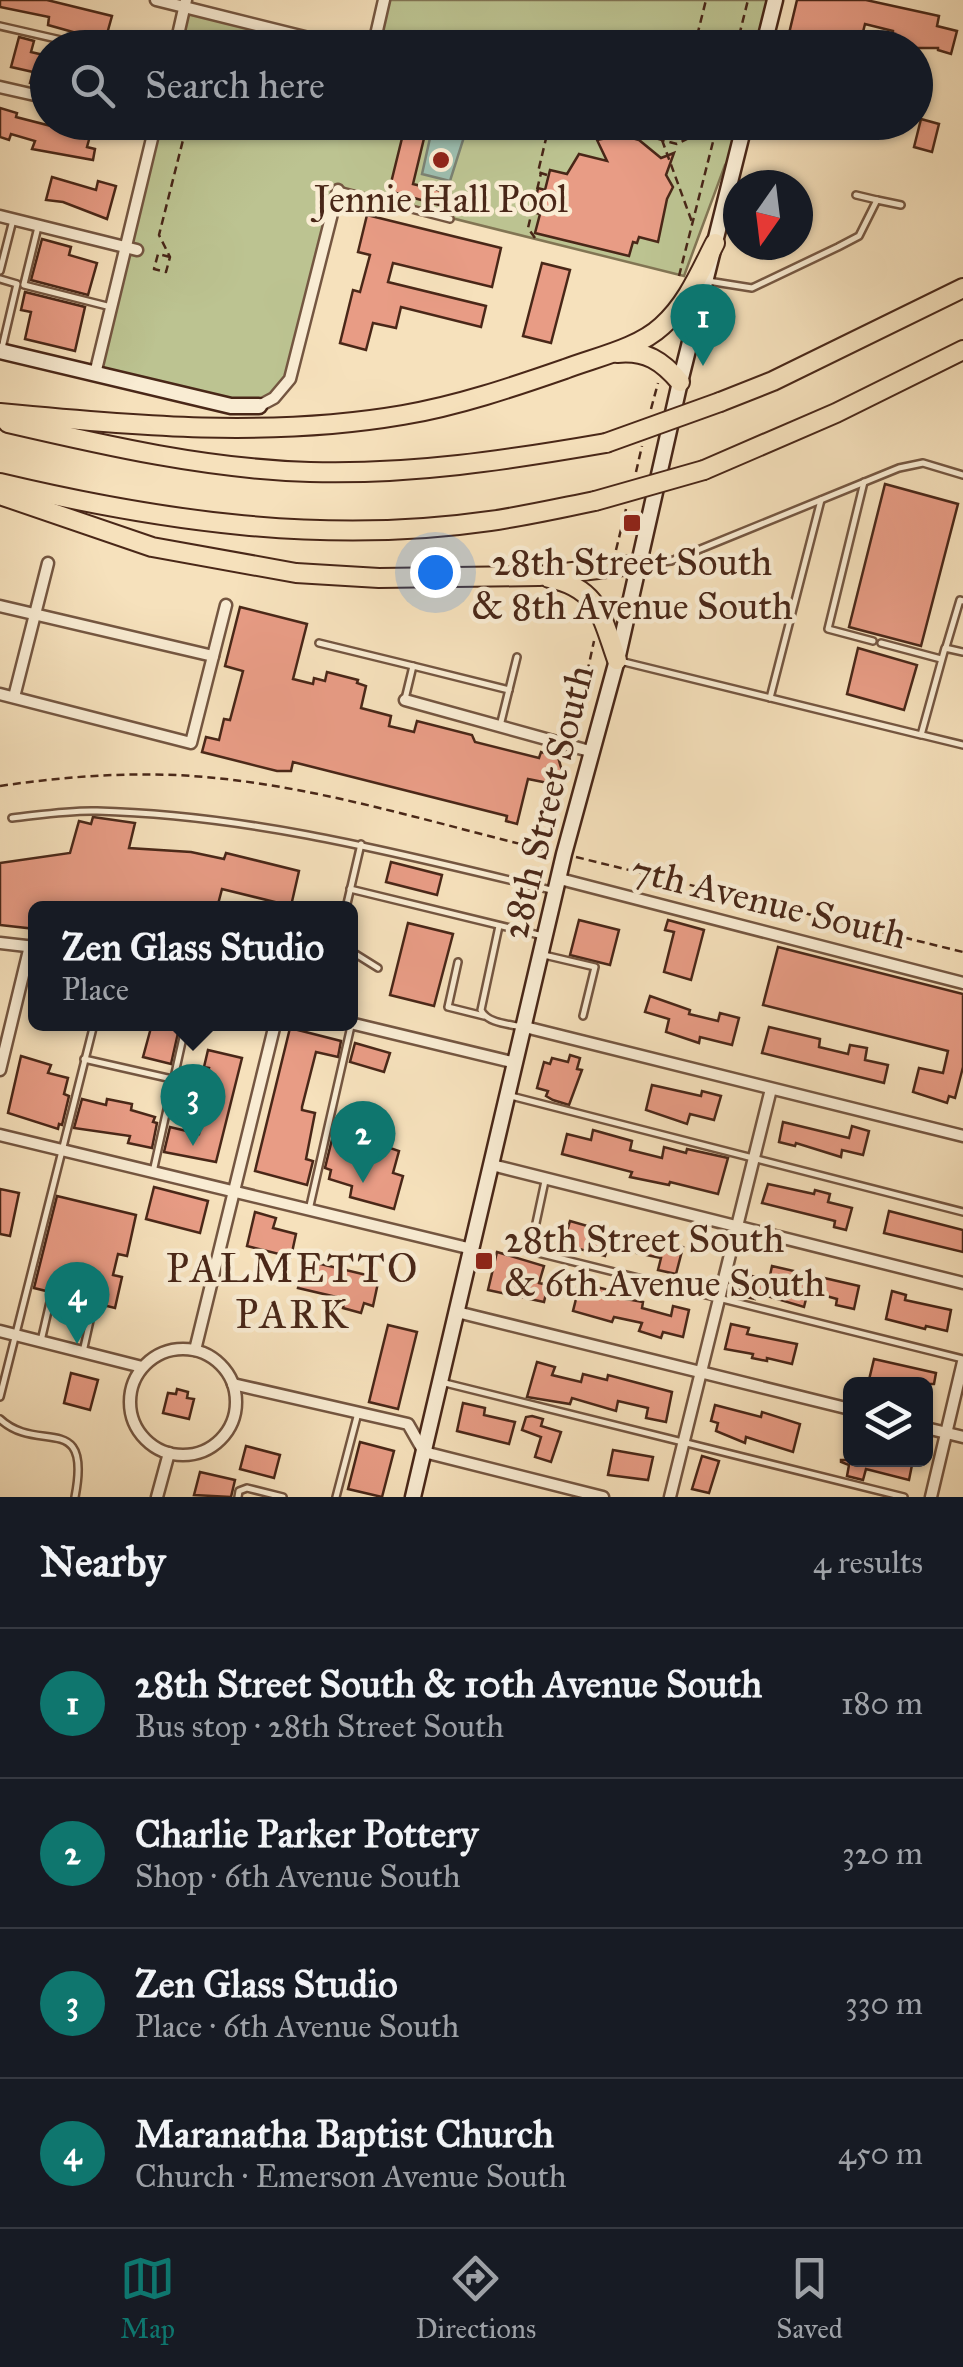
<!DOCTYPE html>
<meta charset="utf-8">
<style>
body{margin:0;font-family:"IM FELL Great Primer",serif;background:#20242c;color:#f1f3f6}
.controls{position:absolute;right:30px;bottom:30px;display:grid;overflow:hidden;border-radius:15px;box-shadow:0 2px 8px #0004}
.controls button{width:90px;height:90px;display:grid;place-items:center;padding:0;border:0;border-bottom:2px solid #363941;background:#171b24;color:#f1f3f6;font:50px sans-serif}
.compass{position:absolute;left:723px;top:170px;width:90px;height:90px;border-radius:50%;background:#171b24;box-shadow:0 2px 8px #0004;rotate:194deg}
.you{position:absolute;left:435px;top:572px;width:35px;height:35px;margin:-25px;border:8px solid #fff;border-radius:50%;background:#1a73e8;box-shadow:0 0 0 15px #1a73e833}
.badge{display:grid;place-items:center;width:65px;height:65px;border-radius:50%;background:#0f766e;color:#fff;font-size:32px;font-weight:700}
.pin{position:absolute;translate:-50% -82px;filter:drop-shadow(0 2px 5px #0008)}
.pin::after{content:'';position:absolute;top:52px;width:35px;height:30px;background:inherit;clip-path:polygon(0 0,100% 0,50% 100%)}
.popup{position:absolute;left:28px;top:901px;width:330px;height:130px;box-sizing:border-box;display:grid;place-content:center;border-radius:15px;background:#171b24;filter:drop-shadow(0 2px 8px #0005);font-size:32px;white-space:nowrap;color:#9ea1a6}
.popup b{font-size:38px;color:#f1f3f6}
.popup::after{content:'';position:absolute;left:50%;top:100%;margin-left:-20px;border:20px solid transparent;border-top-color:#171b24}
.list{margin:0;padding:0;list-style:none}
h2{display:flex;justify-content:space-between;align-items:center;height:130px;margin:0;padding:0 40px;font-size:42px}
h2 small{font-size:32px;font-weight:400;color:#9ea1a6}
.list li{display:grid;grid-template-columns:65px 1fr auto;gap:30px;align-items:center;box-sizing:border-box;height:150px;padding:0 40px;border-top:2px solid #363941}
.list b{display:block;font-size:38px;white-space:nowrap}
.list p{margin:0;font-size:32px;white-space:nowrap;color:#9ea1a6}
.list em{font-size:32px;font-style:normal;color:#9ea1a6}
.icon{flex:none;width:55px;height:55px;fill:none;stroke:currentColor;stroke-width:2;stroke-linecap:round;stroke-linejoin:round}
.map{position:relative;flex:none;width:963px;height:1497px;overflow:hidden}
.search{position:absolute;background:#171b24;box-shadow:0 2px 8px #0004;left:30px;right:30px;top:30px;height:110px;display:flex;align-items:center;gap:25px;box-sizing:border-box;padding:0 35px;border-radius:55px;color:#9ea1a6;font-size:38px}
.sheet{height:730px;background:#171b24}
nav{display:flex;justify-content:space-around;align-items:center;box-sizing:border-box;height:140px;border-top:2px solid #363941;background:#171b24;font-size:28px;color:#9ea1a6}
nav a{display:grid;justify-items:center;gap:5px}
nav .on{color:#0f766e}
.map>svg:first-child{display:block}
.green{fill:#bcc391;stroke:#827554;stroke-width:2.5}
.water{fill:#9dbeaf;stroke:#7b8273;stroke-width:2.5}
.building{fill:#e89c85;stroke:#492718;stroke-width:2.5}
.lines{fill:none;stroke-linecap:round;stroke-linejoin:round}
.lane-casing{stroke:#745641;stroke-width:10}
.street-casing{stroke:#745641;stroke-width:15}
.secondary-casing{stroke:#492718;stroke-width:19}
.highway-casing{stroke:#492718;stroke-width:22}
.path{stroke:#492718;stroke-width:2.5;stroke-dasharray:8 5;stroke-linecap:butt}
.lane{stroke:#f9ecd3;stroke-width:5}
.street{stroke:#f9ecd3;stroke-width:10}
.secondary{stroke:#f9ecd3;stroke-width:14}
.highway{stroke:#f6e1bc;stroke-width:18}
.highway-bridge-casing{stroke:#492718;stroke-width:22;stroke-linecap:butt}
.highway-bridge{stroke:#f6e1bc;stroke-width:18}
.poi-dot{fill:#8f2418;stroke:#f9ecd3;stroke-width:4}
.labels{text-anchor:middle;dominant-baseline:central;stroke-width:9;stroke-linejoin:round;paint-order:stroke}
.poi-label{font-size:38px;fill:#492718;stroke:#f9ecd3}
.street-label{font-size:38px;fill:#492718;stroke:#f9ecd3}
.neighbourhood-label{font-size:40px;letter-spacing:2.5px;fill:#492718;stroke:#f9ecd3}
</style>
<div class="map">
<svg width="963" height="1497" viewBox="0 0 963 1497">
<rect width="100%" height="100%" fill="#f6e1bc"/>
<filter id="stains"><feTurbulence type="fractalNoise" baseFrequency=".002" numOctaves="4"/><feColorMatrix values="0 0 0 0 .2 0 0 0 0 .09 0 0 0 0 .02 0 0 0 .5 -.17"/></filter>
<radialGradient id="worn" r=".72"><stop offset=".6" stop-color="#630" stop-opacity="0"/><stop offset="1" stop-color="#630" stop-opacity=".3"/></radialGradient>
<!-- green -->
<g class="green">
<path d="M384 0H775L763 47 373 48Z"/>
<path d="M185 7 349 48H175Z"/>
<path d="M156 123H745L740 145 725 165 684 276 339 190 290 379 259 406 95 374Z"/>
</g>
<!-- water -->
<path class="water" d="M432 129 464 137 450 181 422 174Z"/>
<!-- building -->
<g class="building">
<path d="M0 0H47L112 16 105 41 48 25 49 17 0 7Z"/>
<path d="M797 0H866L939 16 937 26 957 31 951 54 938 50V48H892L893 31 865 24 859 48 834 43 833 48H807L787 42Z"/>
<path d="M19 37 34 41 31 52 48 56V88L30 83 33 72 11 67Z"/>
<path d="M0 108 17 113 16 117 90 136 87 147 95 149 93 160 32 149 35 141 11 134 9 140 0 137Z"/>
<path d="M921 119 939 124 932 152 914 147Z"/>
<path d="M406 122 427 126 413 184 442 191 439 205 389 191Z"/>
<path d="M621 135 639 140 661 158 674 153 666 175 673 187 667 199 658 242 639 237 637 243 633 242 629 256 535 233 540 214 533 212 538 188 545 190 550 170 567 174 579 154 607 161 597 140Z"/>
<path d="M52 177 96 190 98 181 116 186 107 219 63 202 46 200Z"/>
<path d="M367 215 501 248 492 287 393 263 388 282 486 306 481 327 401 307 396 328 373 323 366 350 340 343 353 290 360 292 370 255 358 252Z"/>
<path d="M42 239 71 247 69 255 97 263 88 295 31 280Z"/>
<path d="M542 263 570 270 551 343 523 336Z"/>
<path d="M25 292 85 307 75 351 25 339 31 312 21 310Z"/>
<path d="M885 484 958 504 921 646 849 627Z"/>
<path d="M240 607 307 624 293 679 313 684 314 678 325 681 327 672 358 680 357 683 366 686 361 708 391 716 389 726 414 732 417 721 472 735 475 742 539 758 541 752 558 757 562 771 558 785 528 779 517 824 506 821 507 816 293 762 291 771H277L202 752 206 737 219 740 224 719 230 720 243 671 225 666Z"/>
<path d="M858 648 917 665 904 710 847 694Z"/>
<path d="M93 817 135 823 129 848 191 852 224 859 226 853 299 871 291 906 222 889 217 908H36V929L0 925V863L70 853 79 821 91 824Z"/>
<path d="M391 862 442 875 437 895 386 882Z"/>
<path d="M579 920 619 930 610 965 570 955Z"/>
<path d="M668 920 704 930 691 980 664 972 674 932 665 930Z"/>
<path d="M408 923 453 934 434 1006 390 995Z"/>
<path d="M778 947 963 994V1067L955 1098 949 1096 947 1103 913 1092 919 1068 943 1073 948 1051 763 1005Z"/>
<path d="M650 996 690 1010 689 1014 718 1021 720 1013 739 1018 732 1045 700 1037 699 1043 666 1032 669 1019 645 1012Z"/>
<path d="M152 1024H180L171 1064 143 1057Z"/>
<path d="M769 1027 820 1039 819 1047 848 1054 850 1045 867 1048 865 1060 888 1065 884 1083 762 1053Z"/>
<path d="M290 1028 341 1041 338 1057 316 1052 302 1107V1110L315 1113 306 1159 313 1161 307 1185 255 1171Z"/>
<path d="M355 1043 390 1053 384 1072 350 1062Z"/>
<path d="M208 1050 242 1058 216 1162 164 1152 170 1127 199 1134 208 1098 202 1096 209 1068 204 1067Z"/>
<path d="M570 1055 580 1058 577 1069 582 1070 569 1105 553 1100 546 1096 548 1091 537 1088 544 1062 550 1064 552 1058 568 1062Z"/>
<path d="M21 1056 51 1065 48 1073 68 1078 64 1094 69 1096 62 1125 59 1124 58 1129 8 1113Z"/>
<path d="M652 1085 701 1096 702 1091 721 1096 714 1120 690 1114 687 1124 646 1110Z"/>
<path d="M82 1099 106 1105 107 1099 132 1104 131 1110 155 1117 153 1122 157 1123 152 1148 128 1143 130 1136 74 1128Z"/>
<path d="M783 1122 849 1138 852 1126 869 1131 863 1155 842 1150 841 1157 796 1143 795 1146 779 1142Z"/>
<path d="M336 1123 360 1130 358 1136 388 1142 387 1147 399 1151 393 1173 403 1176 394 1209 350 1197 352 1186 329 1179 331 1170 325 1168Z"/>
<path d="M593 1130 632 1141 630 1150 662 1158 664 1147 686 1153 687 1149 728 1158 718 1194 670 1182 669 1185 630 1177 632 1172 562 1154 567 1134 591 1140Z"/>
<path d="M768 1184 814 1194 815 1190 830 1194 828 1202 852 1208 846 1230 834 1227 835 1221 762 1203Z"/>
<path d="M154 1187 208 1201 200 1233 146 1219Z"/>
<path d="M0 1189 19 1193 10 1236 0 1234Z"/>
<path d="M57 1196 136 1215 127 1256 118 1254 113 1275 122 1277 115 1308 34 1288Z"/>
<path d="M889 1211 963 1230V1252L884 1233Z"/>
<path d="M255 1212 276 1218 273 1228 296 1234 291 1257 247 1246Z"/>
<path d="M570 1221 612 1233 605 1256 572 1247 574 1241 565 1238Z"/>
<path d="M642 1235 683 1247 676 1274 658 1270 661 1258 637 1253Z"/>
<path d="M497 1252 544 1266 539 1283 548 1285 544 1302 488 1290Z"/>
<path d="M304 1260 379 1278 373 1306 364 1303 361 1313 343 1308 345 1299 298 1288Z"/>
<path d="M772 1266 859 1286 854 1309 836 1305 837 1299 808 1291 804 1307 757 1293 755 1299 738 1295 743 1274 769 1280Z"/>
<path d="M580 1283 621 1293 620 1298 643 1302 642 1308 671 1316 673 1306 689 1310 683 1337 663 1332 661 1338 639 1331 642 1323 614 1317 612 1322 573 1311Z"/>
<path d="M892 1291 906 1295 905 1300 951 1310 947 1331 926 1326 925 1329 886 1319Z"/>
<path d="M731 1324 749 1328 747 1334 797 1344 792 1364 767 1358V1361L752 1358 753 1354 725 1349Z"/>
<path d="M388 1325 417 1332 398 1409 369 1402Z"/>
<path d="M874 1359 936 1373 934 1384H868Z"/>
<path d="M537 1362 555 1367 552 1375 581 1382 583 1374 607 1380 608 1375 672 1392 666 1422 646 1418 648 1408 618 1401 616 1411 572 1398 570 1404 527 1397Z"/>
<path d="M71 1373 98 1380 90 1410 64 1403Z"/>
<path d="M177 1389 188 1392 187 1398 194 1399 189 1419 163 1413 168 1393 176 1394Z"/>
<path d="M463 1403 485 1408 484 1415 515 1422 509 1444 457 1431Z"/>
<path d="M715 1405 761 1417 762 1412 800 1424 793 1452 746 1437 745 1443 716 1431 718 1423 711 1421Z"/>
<path d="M532 1416 543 1419 541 1426 561 1432 551 1462 535 1457 541 1437 522 1430 526 1417Z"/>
<path d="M360 1442 394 1451 382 1497 348 1489Z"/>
<path d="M246 1446 280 1455 274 1478 240 1469Z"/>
<path d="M613 1450 653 1457 648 1480 608 1475Z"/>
<path d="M702 1456 719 1461 709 1493 692 1489Z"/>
<path d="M841 1460H913L909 1480 866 1469 863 1480 847 1476 849 1465 841 1462Z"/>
<path d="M200 1472 235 1480 231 1497 194 1495Z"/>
</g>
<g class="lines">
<defs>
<g id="lane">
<path d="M0 26 96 48"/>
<path d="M338 190 450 219"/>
<path d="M856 195 877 200"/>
<path d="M0 271 13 220"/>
<path d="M0 279 17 284 2 348"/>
<path d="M708 281 752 288 838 247 859 236 877 200 901 205"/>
<path d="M24 284 38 227"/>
<path d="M24 285 111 307"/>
<path d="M864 482 828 629 873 641"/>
<path d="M643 564 671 561 899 468 923 463 963 475"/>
<path d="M319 643 413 666"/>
<path d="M881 643 941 659"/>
<path d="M946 647 960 600 963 601"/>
<path d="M620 661 921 735 945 648 963 652"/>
<path d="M770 698 821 500"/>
<path d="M405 699 413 666 509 690"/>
<path d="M500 726 517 657"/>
<path d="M922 735 963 745"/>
<path d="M12 818C40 815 69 810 97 811 252 815 401 854 551 890"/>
<path d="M350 889 543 936"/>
<path d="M346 908 361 844"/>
<path d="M499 926 481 1010C487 1023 508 1024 522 1027"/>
<path d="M350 943 354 953 378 968"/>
<path d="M544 955 595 967 583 1016"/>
<path d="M458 962 448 1007 484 1016"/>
<path d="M84 1059 172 1079"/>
<path d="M511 1096 963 1212"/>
<path d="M153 1172 186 1024"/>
<path d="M545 1181 530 1251 963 1359"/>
<path d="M309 1210 351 1026"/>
<path d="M41 1341 51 1298"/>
<path d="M83 1352 93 1307"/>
<path d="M441 1382 904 1497"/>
<path d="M0 1397 94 1024"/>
<path d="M0 1419C38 1455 92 1409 75 1497"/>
<path d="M238 1497 239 1491 247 1488 283 1497"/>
<path d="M336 1497 358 1413"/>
</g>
<g id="street">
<path d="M156 0 349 48"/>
<path d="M175 48 186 0"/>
<path d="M373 48 384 0"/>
<path d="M0 87 48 98"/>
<path d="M0 216 137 250"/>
<path d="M95 374 156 122"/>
<path d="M259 406 274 398 290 379 338 190"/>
<path d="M0 606 213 656"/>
<path d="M0 694 191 743 226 605"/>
<path d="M14 697 48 563"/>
<path d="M405 700 593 752"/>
<path d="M560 879 963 983"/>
<path d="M0 943 35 947"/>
<path d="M350 1023 516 1063"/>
<path d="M525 1027 963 1136"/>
<path d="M0 1070 30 946"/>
<path d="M0 1135 472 1249"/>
<path d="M492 1165 963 1283"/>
<path d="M457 1312 850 1409"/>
<path d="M0 1331 142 1367"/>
<circle cx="183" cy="1402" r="53"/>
<path d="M195 1350 275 1024"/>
<path d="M233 1384 408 1424 424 1452 603 1497"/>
<path d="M926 1428 963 1437"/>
<path d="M157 1497 169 1453"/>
<path d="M670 1497 771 1089"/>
<path d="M931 1497 963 1362"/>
</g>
<g id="secondary">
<path d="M763 48 775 0"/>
<path d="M0 351 231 406H259"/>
<path d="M413 1497 564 854 617 660 680 382 745 122"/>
</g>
<g id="highway">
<path d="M617 353C646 350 662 361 680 382"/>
<path d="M720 402 773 381 963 288"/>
<path d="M0 413C135 426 269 438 403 415 457 406 513 387 565 369 596 357 637 349 662 326 687 304 700 272 715 243"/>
<path d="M8 423C107 446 208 469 310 472 410 475 508 460 606 443"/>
<path d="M704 470 836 413 963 350"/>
<path d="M0 483C160 521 325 545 490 521 525 516 560 508 595 501"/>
<path d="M0 495 152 547 296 573 379 578 539 576 640 564"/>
<path d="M549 578C599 588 602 618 617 660"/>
</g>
</defs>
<!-- lane casing -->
<use href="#lane" class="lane-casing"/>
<!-- street casing -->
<use href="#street" class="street-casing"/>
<!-- secondary casing -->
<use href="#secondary" class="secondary-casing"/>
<!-- highway casing -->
<use href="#highway" class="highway-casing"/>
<!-- path -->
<g class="path">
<path d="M387 46 391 48"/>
<path d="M694 48 706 0"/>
<path d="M736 48 748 0"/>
<path d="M594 122 677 144 695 135"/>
<path d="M484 134 487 122"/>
<path d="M371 139 375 122"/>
<path d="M662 140 692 222"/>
<path d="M671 140 676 122"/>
<path d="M547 175 538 172 550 122"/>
<path d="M535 238 528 228 541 173"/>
<path d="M170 257 158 254 154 269 166 272 170 257 159 235 183 140"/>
<path d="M679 276 718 122"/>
<path d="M651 409 658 383"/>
<path d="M636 472 642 446"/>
<path d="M616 550 626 509"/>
<path d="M577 736 576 724 594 641"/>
<path d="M0 786C68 776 137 771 205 777 321 787 436 824 549 851"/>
<path d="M576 857 963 952"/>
</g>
<!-- lane -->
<use href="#lane" class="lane"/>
<!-- street -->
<use href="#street" class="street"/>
<!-- secondary -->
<use href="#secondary" class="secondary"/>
<!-- highway -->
<use href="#highway" class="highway"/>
<defs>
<g id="highway-bridge">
<path d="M606 443 720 402"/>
<path d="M595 501 704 470"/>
</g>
</defs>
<!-- highway-bridge casing -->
<use href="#highway-bridge" class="highway-bridge-casing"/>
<!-- highway-bridge -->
<use href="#highway-bridge" class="highway-bridge"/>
</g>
<!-- markers -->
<g class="poi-dot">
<circle cx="441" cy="160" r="10"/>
<rect x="622" y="513" width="20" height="20" rx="5"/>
<rect x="474" y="1251" width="20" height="20" rx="5"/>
</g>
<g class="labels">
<!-- poi labels -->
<g class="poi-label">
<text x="441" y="199">Jennie Hall Pool</text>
<text x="632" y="562">28th Street South<tspan x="632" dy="44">&amp; 8th Avenue South</tspan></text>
<text x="504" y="1239" text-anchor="start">28th Street South<tspan x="504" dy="44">&amp; 6th Avenue South</tspan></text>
</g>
<!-- street labels -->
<g class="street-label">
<text transform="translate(547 802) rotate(-76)">28th Street South</text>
<text transform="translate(769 902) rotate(14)">7th Avenue South</text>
</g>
<!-- neighbourhood labels -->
<g class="neighbourhood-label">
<text x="293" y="1268">PALMETTO<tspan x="293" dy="46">PARK</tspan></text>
</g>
</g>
<rect width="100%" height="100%" filter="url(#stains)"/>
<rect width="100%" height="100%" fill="url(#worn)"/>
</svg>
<div class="controls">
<button><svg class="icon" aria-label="layers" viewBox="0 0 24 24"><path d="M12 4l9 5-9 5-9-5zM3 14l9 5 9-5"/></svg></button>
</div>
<svg class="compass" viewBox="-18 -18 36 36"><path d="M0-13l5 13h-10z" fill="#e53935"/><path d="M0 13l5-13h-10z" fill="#9ea1a6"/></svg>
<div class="you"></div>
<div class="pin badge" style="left:703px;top:366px">1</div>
<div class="pin badge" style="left:363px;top:1183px">2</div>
<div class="pin badge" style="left:193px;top:1146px">3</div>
<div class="popup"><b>Zen Glass Studio</b>Place</div>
<div class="pin badge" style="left:77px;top:1344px">4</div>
<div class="search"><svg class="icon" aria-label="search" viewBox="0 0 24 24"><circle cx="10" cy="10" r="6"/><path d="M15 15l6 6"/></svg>Search here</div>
</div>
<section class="sheet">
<h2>Nearby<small>4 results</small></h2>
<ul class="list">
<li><span class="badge">1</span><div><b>28th Street South &amp; 10th Avenue South</b><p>Bus stop · 28th Street South</p></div><em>180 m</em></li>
<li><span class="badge">2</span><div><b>Charlie Parker Pottery</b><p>Shop · 6th Avenue South</p></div><em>320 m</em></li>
<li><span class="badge">3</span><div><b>Zen Glass Studio</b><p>Place · 6th Avenue South</p></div><em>330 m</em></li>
<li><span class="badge">4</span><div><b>Maranatha Baptist Church</b><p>Church · Emerson Avenue South</p></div><em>450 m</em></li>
</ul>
</section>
<nav>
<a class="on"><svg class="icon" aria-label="map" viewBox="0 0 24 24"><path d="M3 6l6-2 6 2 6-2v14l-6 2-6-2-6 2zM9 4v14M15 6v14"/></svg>Map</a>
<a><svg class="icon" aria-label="directions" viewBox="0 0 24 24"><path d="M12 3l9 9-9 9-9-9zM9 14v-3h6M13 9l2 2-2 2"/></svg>Directions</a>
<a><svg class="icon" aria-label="saved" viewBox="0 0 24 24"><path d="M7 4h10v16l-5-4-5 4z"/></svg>Saved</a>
</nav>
